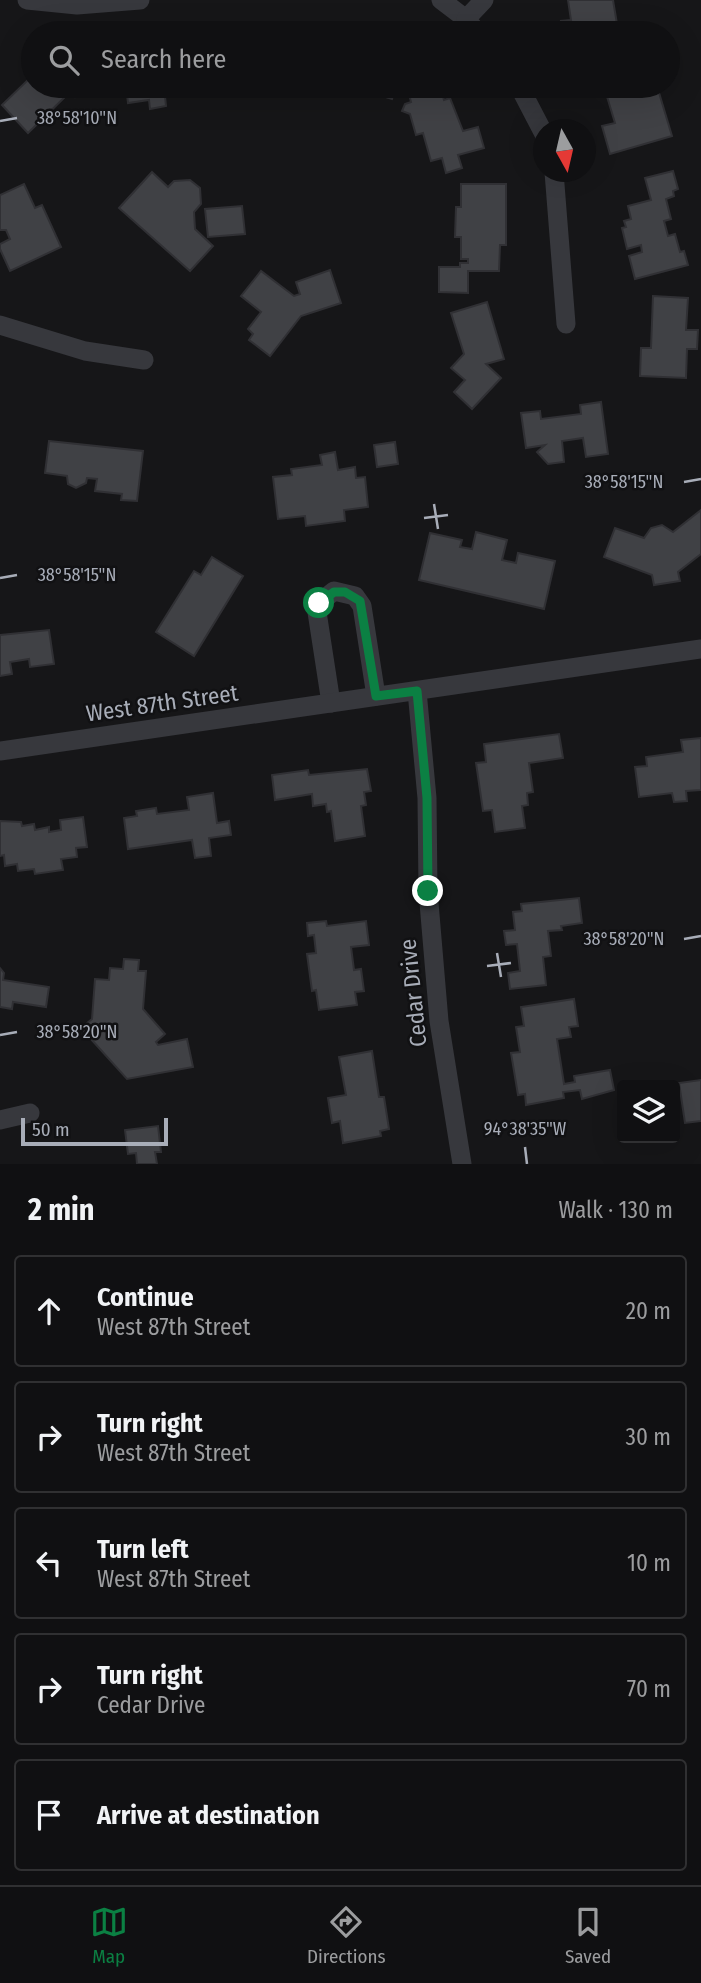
<!DOCTYPE html>
<meta charset="utf-8">
<style>
body{margin:0;font-family:"Fira Sans Condensed",sans-serif;background:#19191b;color:#f1f3f6}
.controls{position:absolute;right:21px;bottom:21px;display:grid;overflow:hidden;border-radius:7px;box-shadow:0 7px 28px #0002}
.controls button{width:63px;height:63px;display:grid;place-items:center;padding:0;border:0;border-bottom:2px solid #303032;background:#101012;color:#f1f3f6;font:35px sans-serif}
.compass{position:absolute;left:533px;top:119px;width:63px;height:63px;border-radius:50%;background:#101012;box-shadow:0 7px 28px #0002;rotate:172deg}
.scale{position:absolute;left:21px;bottom:18px;width:147px;box-sizing:border-box;padding-left:7px;border:4px solid #a8adb8;border-top:0;font-size:19px;line-height:24px;white-space:nowrap;color:#a8adb8;-webkit-text-stroke:5px #111113;paint-order:stroke}
.stop{position:absolute;width:21px;height:21px;margin:-16px;border:5px solid #0b8043;border-radius:50%;background:#fff}
.stop.end{background:#0b8043;border-color:#fff;box-shadow:0 2px 7px #0008}
.list{margin:0;padding:0;list-style:none}
h2{display:flex;justify-content:space-between;align-items:center;height:91px;margin:0;padding:0 28px;font-size:30px}
h2 small{font-size:23px;font-weight:400;color:#9c9d9f}
.list li{display:grid;grid-template-columns:46px 1fr auto;gap:21px;align-items:center;box-sizing:border-box;height:112px;margin:0 14px 14px;padding:0 14px;border:2px solid #303032;border-radius:7px}
.list b{display:block;font-size:26px;white-space:nowrap}
.list p{margin:0;font-size:23px;white-space:nowrap;color:#9c9d9f}
.list em{font-size:23px;font-style:normal;color:#9c9d9f}
.icon{flex:none;width:38px;height:38px;fill:none;stroke:currentColor;stroke-width:2;stroke-linecap:round;stroke-linejoin:round}
.map{position:relative;flex:none;width:701px;height:1164px;overflow:hidden}
.search{position:absolute;background:#101012;box-shadow:0 7px 28px #0002;left:21px;right:21px;top:21px;height:77px;display:flex;align-items:center;gap:18px;box-sizing:border-box;padding:0 24px;border-radius:38px;color:#9c9d9f;font-size:26px}
.sheet{height:721px;background:#101012}
nav{display:flex;justify-content:space-around;align-items:center;box-sizing:border-box;height:98px;border-top:2px solid #303032;background:#101012;font-size:19px;color:#9c9d9f}
nav a{display:grid;justify-items:center;gap:4px}
nav .on{color:#0b8043}
.map>svg:first-child{display:block}
.building{fill:#404145;stroke:#303034;stroke-width:2}
.lines{fill:none;stroke-linecap:round;stroke-linejoin:round}
.minor{stroke:#37383d;stroke-width:19}
.route{stroke:#0b8043;stroke-width:9}
.ticks{fill:none;stroke:#a8adb8;stroke-width:2.5}
.labels{text-anchor:middle;dominant-baseline:central;stroke-width:5;stroke-linejoin:round;paint-order:stroke}
.street-label{font-size:23px;fill:#a8adb8;stroke:#111113}
.ticks-label{font-size:18px;text-anchor:middle;fill:#a8adb8;stroke:#111113;stroke-width:5;stroke-linejoin:round;paint-order:stroke}
</style>
<div class="map">
<svg width="701" height="1164" viewBox="0 0 701 1164">
<rect width="100%" height="100%" fill="#161618"/>
<!-- building -->
<g class="building">
<path d="M568 0H613L617 24 610 25 611 33H563L561 21 571 20Z"/>
<path d="M33 75V86L84 88 75 97 70 92 28 133 2 105Z"/>
<path d="M126 86H187L188 93 165 96 166 106 150 109 149 100 128 103Z"/>
<path d="M311 86H331L329 93Z"/>
<path d="M379 86H396L392 99 376 94Z"/>
<path d="M440 86 444 100 450 98 463 131 478 127 484 148 458 155 462 168 446 173 442 158 431 161 423 133 416 135 410 114 402 111 405 104 411 102 409 94Z"/>
<path d="M618 86H657L672 136 610 154 602 126 615 123 605 90Z"/>
<path d="M673 171 678 189 673 191 674 196 666 199 671 219 664 221 668 236 675 234 680 252 684 251 688 265 635 279 629 256 642 252 641 245 627 249 622 228 626 227 624 221 631 219 628 206 651 200 645 178Z"/>
<path d="M152 172 168 187 174 181 190 180 200 188 201 204 194 212 195 229 213 246 190 271 119 208Z"/>
<path d="M24 184 35 208 42 205 61 247 10 271 0 249V244L10 239 6 230H0V195Z"/>
<path d="M461 184H506V245H500L499 271H468V293L439 292V267H460V263H468V259H461V237H455L456 207H461Z"/>
<path d="M242 206 245 234 208 237 205 209Z"/>
<path d="M330 270 341 303 301 316 270 356 249 340 253 334 248 329 261 312 241 296 261 271 294 296 300 294 296 282Z"/>
<path d="M653 296 688 298 686 330H698L697 349H687L686 378 640 376 641 348H651Z"/>
<path d="M487 302 504 359 486 364 501 378 472 409 454 392 465 380 451 368 464 354 451 313Z"/>
<path d="M601 402 608 454 586 457 583 438 562 441 564 462 548 464 537 452 545 445 526 448 521 413 540 411 541 419 581 414 580 405Z"/>
<path d="M49 441 143 451 137 501 121 500 122 494 95 491 97 479 87 478 86 483 76 488 68 484 67 476 45 473Z"/>
<path d="M395 442 398 464 377 467 374 445Z"/>
<path d="M335 452 338 470 355 467 356 478 365 477 368 507 344 510 345 521 306 526 305 516 278 519 273 477 292 475 291 469 322 465 320 455Z"/>
<path d="M701 510V554L678 572 680 581 654 585 652 575 604 557 615 528 644 538 651 528 662 525 673 532Z"/>
<path d="M476 532 507 540 502 560 516 563 518 553 555 561 544 609 419 580 430 533 462 540 460 547 472 549Z"/>
<path d="M212 557 243 576 194 656 156 632 194 571 201 575Z"/>
<path d="M49 630 54 664 30 667 29 659 10 662 12 674 0 676V635Z"/>
<path d="M559 734 563 758 529 763 533 792 527 793 528 805 522 806 525 828 495 832 492 810 483 811 476 763 486 762 484 744Z"/>
<path d="M701 738V790L686 791 687 801 674 802 672 793 639 797 635 767 647 766 646 757 683 752 681 740Z"/>
<path d="M367 769 371 791 364 792 366 805 361 806 365 836 335 841 331 811 327 812 326 804 313 806 312 794 275 800 272 775 308 770 309 775Z"/>
<path d="M213 793 217 823 229 821 231 835 209 838 211 856 195 858 192 840 128 849 124 818 137 816 136 811 156 808 157 814 189 810 187 797Z"/>
<path d="M83 817 87 847 76 848 77 857 61 859 63 870 35 874 34 869 18 871 17 864 5 866 4 855 0 856V821L21 822 22 826 34 824 35 830 49 827V832L61 830 60 820Z"/>
<path d="M579 898 582 923 561 926 562 930 548 931 551 956 543 957 546 985 510 989 508 973 520 971 517 944 506 945 504 931 515 930 513 912 522 911 521 904Z"/>
<path d="M326 921 327 926 366 921 369 945 351 947 354 970 361 969 364 991 355 992 357 1005 319 1010 316 990 312 991 307 954 316 953 314 935 308 936 307 923Z"/>
<path d="M124 959 139 960 138 971H146L143 1009 165 1034 156 1042 158 1045 187 1039 193 1067 127 1079 81 1028 92 1019 95 979 109 980 110 968 123 969Z"/>
<path d="M0 968 4 973 3 980 49 987 46 1007 13 1002 12 1009 0 1007Z"/>
<path d="M574 999 578 1026 569 1027 571 1037 557 1039 564 1084 575 1082 574 1076 610 1070 614 1090 582 1099 580 1090 563 1092 564 1098 526 1105 525 1094 518 1095 511 1053 520 1052 516 1027 524 1026 521 1007Z"/>
<path d="M372 1051 379 1097H384L389 1129 380 1131 381 1136 343 1143 340 1121 332 1123 328 1098 346 1095 339 1057Z"/>
<path d="M701 1080V1121L685 1123 679 1083Z"/>
<path d="M158 1126 161 1152H155L157 1164H137L136 1153 128 1154 125 1130Z"/>
</g>
<g class="lines">
<!-- minor -->
<g class="minor">
<path d="M27 0 77 5 140 0"/>
<path d="M441 0 466 19 478 33"/>
<path d="M466 19 484 0"/>
<path d="M519 86 544 134"/>
<path d="M554 172 566 324"/>
<path d="M0 325 85 351 144 360"/>
<path d="M417 691 427 798 428 891 439 1021 462 1164"/>
<path d="M331 703 317 612 319 603 334 591 355 596 362 606 376 696"/>
<path d="M0 751 701 649"/>
<path d="M0 1120 30 1113"/>
</g>
</g>
<g class="lines">
<!-- route -->
<path class="route" d="M319 603 334 592H345L360 601 376 696 417 691 427 798 428 891"/>
</g>
<!-- ticks -->
<path class="ticks" d="M0 121 17 118M684 482 701 479M434 504 438 529M424 518 448 515M0 578 17 575M684 939 701 936M497 953 501 977M487 966 511 963M0 1035 17 1032M525 1147 527 1164"/>
<g class="labels">
<!-- street labels -->
<g class="street-label">
<text transform="translate(162 703) rotate(-8)">West 87th Street</text>
<text transform="translate(413 993) rotate(-96)">Cedar Drive</text>
</g>
</g>
<g class="ticks-label">
<text x="77" y="124">38°58'10"N</text>
<text x="624" y="488">38°58'15"N</text>
<text x="77" y="581">38°58'15"N</text>
<text x="624" y="945">38°58'20"N</text>
<text x="77" y="1038">38°58'20"N</text>
<text x="525" y="1135">94°38'35"W</text>
</g>
</svg>
<div class="controls">
<button><svg class="icon" aria-label="layers" viewBox="0 0 24 24"><path d="M12 4l9 5-9 5-9-5zM3 14l9 5 9-5"/></svg></button>
</div>
<svg class="compass" viewBox="-18 -18 36 36"><path d="M0-13l5 13h-10z" fill="#e53935"/><path d="M0 13l5-13h-10z" fill="#9c9d9f"/></svg>
<div class="scale">50 m</div>
<div class="stop" style="left:319px;top:603px"></div>
<div class="stop end" style="left:428px;top:891px"></div>
<div class="search"><svg class="icon" aria-label="search" viewBox="0 0 24 24"><circle cx="10" cy="10" r="6"/><path d="M15 15l6 6"/></svg>Search here</div>
</div>
<section class="sheet">
<h2>2 min<small>Walk · 130 m</small></h2>
<ul class="list">
<li><svg class="icon" aria-label="ahead" viewBox="0 0 24 24"><path d="M12 20V5M6 11l6-6 6 6"/></svg><div><b>Continue</b><p>West 87th Street</p></div><em>20 m</em></li>
<li><svg class="icon" aria-label="right" viewBox="0 0 24 24"><path d="M7 20v-9h11M14 6l5 5-5 5"/></svg><div><b>Turn right</b><p>West 87th Street</p></div><em>30 m</em></li>
<li><svg class="icon" aria-label="left" viewBox="0 0 24 24"><path d="M17 20v-9H6M10 6l-5 5 5 5"/></svg><div><b>Turn left</b><p>West 87th Street</p></div><em>10 m</em></li>
<li><svg class="icon" aria-label="right" viewBox="0 0 24 24"><path d="M7 20v-9h11M14 6l5 5-5 5"/></svg><div><b>Turn right</b><p>Cedar Drive</p></div><em>70 m</em></li>
<li><svg class="icon" aria-label="arrive" viewBox="0 0 24 24"><path d="M6 21V4h12l-3 4 3 4H6"/></svg><div><b>Arrive at destination</b></div></li>
</ul>
</section>
<nav>
<a class="on"><svg class="icon" aria-label="map" viewBox="0 0 24 24"><path d="M3 6l6-2 6 2 6-2v14l-6 2-6-2-6 2zM9 4v14M15 6v14"/></svg>Map</a>
<a><svg class="icon" aria-label="directions" viewBox="0 0 24 24"><path d="M12 3l9 9-9 9-9-9zM9 14v-3h6M13 9l2 2-2 2"/></svg>Directions</a>
<a><svg class="icon" aria-label="saved" viewBox="0 0 24 24"><path d="M7 4h10v16l-5-4-5 4z"/></svg>Saved</a>
</nav>
